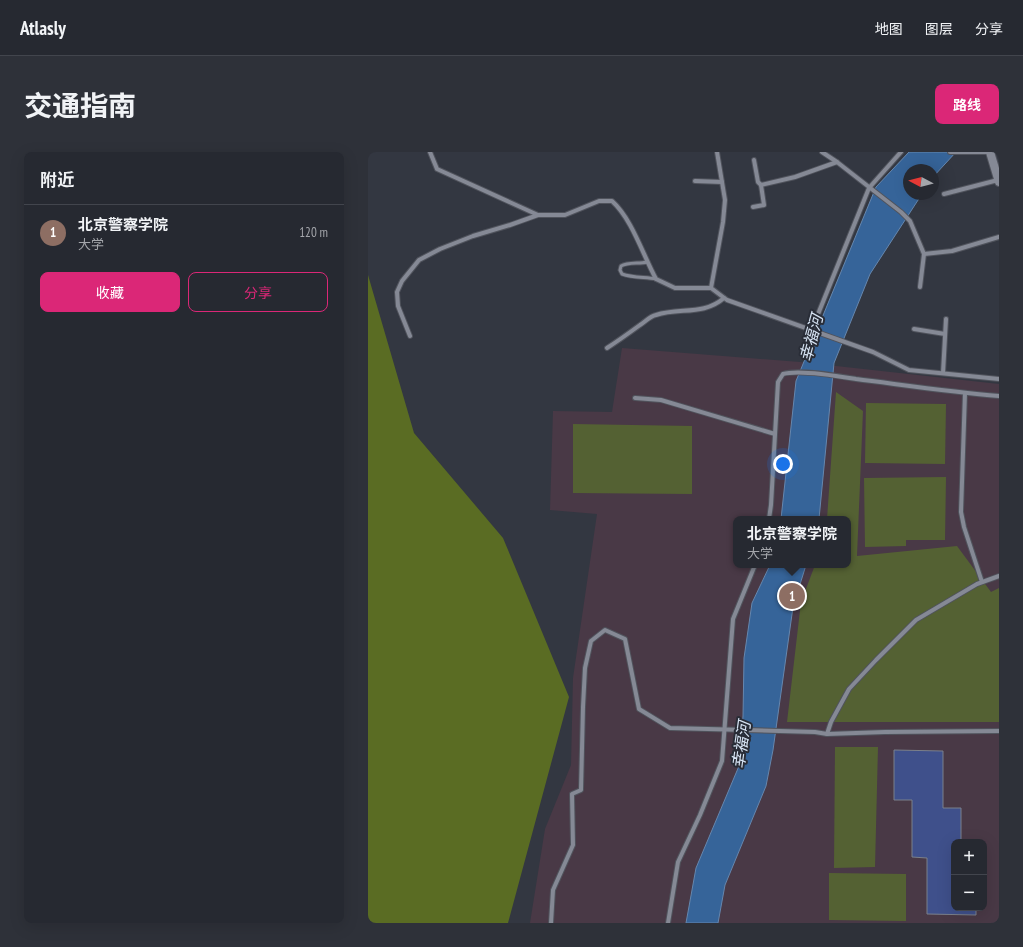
<!DOCTYPE html>
<html lang="zh">
<meta charset="utf-8">
<style>
body{margin:0;font-family:"PT Sans Narrow","Noto Sans SC",sans-serif;background:#2e3139;color:#f1f3f6}
.controls{position:absolute;right:12px;bottom:12px;display:grid;overflow:hidden;border-radius:8px;box-shadow:0 4px 16px #0002}
.controls button{width:36px;height:36px;display:grid;place-items:center;padding:0;border:0;border-bottom:1px solid #42454d;background:#262931;color:#f1f3f6;font:20px sans-serif}
.compass{position:absolute;left:535px;top:12px;width:36px;height:36px;border-radius:50%;background:#262931;box-shadow:0 4px 16px #0002;rotate:277deg}
.you{position:absolute;left:415px;top:312px;width:14px;height:14px;margin:-10px;border:3px solid #fff;border-radius:50%;background:#1a73e8;box-shadow:0 0 0 6px #1a73e833}
.badge{display:grid;place-items:center;width:26px;height:26px;border-radius:50%;background:#db2777;color:#fff;font-size:13px;font-weight:700}
.pin{position:absolute;translate:-50% -50%;border:2px solid #fff;box-shadow:0 1px 4px #0006}
.popup{position:absolute;left:365px;top:364px;width:118px;height:52px;box-sizing:border-box;display:grid;place-content:center;border-radius:8px;background:#262931;filter:drop-shadow(0 1px 3px #0005);font-size:13px;white-space:nowrap;color:#a4a6ab}
.popup b{font-size:15px;color:#f1f3f6}
.popup::after{content:'';position:absolute;left:50%;top:100%;margin-left:-8px;border:8px solid transparent;border-top-color:#262931}
.list{margin:0;padding:0;list-style:none}
h2{display:flex;justify-content:space-between;align-items:center;height:52px;margin:0;padding:0 16px;font-size:17px}
h2 small{font-size:13px;font-weight:400;color:#a4a6ab}
.list li{display:grid;grid-template-columns:26px 1fr auto;gap:12px;align-items:center;box-sizing:border-box;height:56px;padding:0 16px;border-top:1px solid #42454d}
.list b{display:block;font-size:15px;white-space:nowrap}
.list p{margin:0;font-size:13px;white-space:nowrap;color:#a4a6ab}
.list em{font-size:13px;font-style:normal;color:#a4a6ab}
.actions{display:flex;gap:8px;padding:12px 16px}
.actions a{flex:1;padding:9px 0;border:1px solid #db2777;border-radius:8px;text-align:center;font-size:14px;color:#db2777}
.actions .main{background:#db2777;color:#fff}
.map{position:relative;flex:none;width:631px;height:771px;overflow:hidden;border-radius:8px}
header{display:flex;align-items:center;gap:24px;box-sizing:border-box;height:56px;padding:0 20px;background:#262931;border-bottom:1px solid #42454d}
header strong{font-size:19px}
nav{display:flex;gap:22px;margin-inline-start:auto;font-size:14px}
.intro{display:flex;align-items:center;justify-content:space-between;box-sizing:border-box;height:96px;padding:0 24px}
h1{margin:0;font-size:28px}
.button{padding:10px 18px;border-radius:8px;background:#db2777;color:#fff;font-size:14px;font-weight:700}
main{display:flex;gap:24px;padding:0 24px}
aside{flex:1;background:#262931;border-radius:8px;box-shadow:0 4px 16px #0002}
.map>svg:first-child{display:block}
.education{fill:#493946;fill-rule:evenodd}
.green{fill:#546133}
.forest{fill:#5a6c23}
.water{fill:#366499;stroke:#6687ae}
.building{fill:#3f508b;stroke:#7b808b}
.lines{fill:none;stroke-linecap:round;stroke-linejoin:round}
.lane-casing{stroke:#50535c;stroke-width:5}
.street-casing{stroke:#50535c;stroke-width:6}
.secondary-casing{stroke:#50535c;stroke-width:10}
.lane{stroke:#858995;stroke-width:3}
.street{stroke:#858995;stroke-width:4}
.secondary{stroke:#858995;stroke-width:8}
.labels{text-anchor:middle;dominant-baseline:central;stroke-width:4;stroke-linejoin:round;paint-order:stroke}
.water-label{font-size:16px;font-style:italic;fill:#d7e4f4;stroke:#292d37}
</style>
<header>
<strong>Atlasly</strong>
<nav><a>地图</a><a>图层</a><a>分享</a></nav>
</header>
<div class="intro"><h1>交通指南</h1><a class="button">路线</a></div>
<main>
<aside>
<h2>附近<small></small></h2>
<ul class="list">
<li><span class="badge" style="background:#8d6e63">1</span><div><b>北京警察学院</b><p>大学</p></div><em>120 m</em></li>
</ul>
<div class="actions"><a class="main">收藏</a><a>分享</a></div>
</aside>
<div class="map">
<svg width="631" height="771" viewBox="0 0 631 771">
<rect width="100%" height="100%" fill="#333741"/>
<!-- education -->
<path class="education" d="M254 196 432 210 631 232V771H162L177 677 203 613 205 526 229 362 182 358 185 259 244 260ZM368 367H480V413H368ZM586 690H616V756H586Z"/>
<!-- green -->
<g class="green">
<path d="M468 240 495 259 489 404 589 394 623 440 631 436V570H419L433 450 447 413H480V367H459Z"/>
<path d="M498 251 578 252 577 312 497 311Z"/>
<path d="M205 272 324 274V342L205 341Z"/>
<path d="M578 325 577 388H538V394L497 395 496 326Z"/>
<path d="M467 595H510L507 715 466 716Z"/>
<path d="M461 721 538 722V769L461 768Z"/>
</g>
<!-- forest -->
<path class="forest" d="M0 123 46 281 135 386 201 545 140 771H0Z"/>
<!-- water -->
<g class="water">
<path d="M541 0H588L565 25V18H541V42H554L502 122 466 211 451 367H413L428 229 508 35Z"/>
<path d="M402 413H438L425 455 405 598 398 634 357 733 350 771H318L328 716 371 614 375 564 376 506 384 451Z"/>
</g>
<!-- building -->
<path class="building" d="M526 598 575 599V656H593V690H586V756H608V763L559 762V706L544 705V648H526Z"/>
<g class="lines">
<defs>
<path id="lane" d="M279 110C271 112 260 110 253 114L252 118 254 122C265 126 277 125 288 127"/>
<g id="street">
<path d="M62 0 69 17 170 63"/>
<path d="M454 0 469 10"/>
<path d="M582 0H622"/>
<path d="M386 8 390 30 393 33"/>
<path d="M327 29 354 30"/>
<path d="M576 42 630 28"/>
<path d="M385 55 396 53 393 33 427 25 469 10 533 60 542 69 556 102 552 135"/>
<path d="M556 102 584 99 631 85"/>
<path d="M343 136 355 70 357 48 349 0"/>
<path d="M444 177 501 36 533 0"/>
<path d="M546 177 577 182"/>
<path d="M42 184 30 154 29 140 34 129 51 108 72 97 105 84 142 73 170 63H197L231 49H244C264 67 275 103 288 127L307 136H343L359 148 505 200 541 218 631 227"/>
<path d="M239 196C250 189 261 181 272 173 277 170 282 164 288 163 312 155 335 164 356 146"/>
<path d="M575 221 578 167"/>
<path d="M597 241 593 360 596 375 614 430"/>
<path d="M267 246 293 248 407 282"/>
<path d="M401 367 403 353 410 230 415 222C431 217 470 224 488 227 536 233 583 240 631 244"/>
<path d="M459 582 463 570 481 537 508 508 548 468 609 432 631 424"/>
<path d="M183 771 185 738 205 693 204 642 213 638 215 555 217 516 223 489 237 478 257 487 271 557 302 576 447 580 459 582 517 580 631 579"/>
<path d="M300 771 310 710 332 663 354 609 365 467 387 413"/>
</g>
<path id="secondary" d="M622 0 631 30"/>
</defs>
<!-- lane casing -->
<use href="#lane" class="lane-casing"/>
<!-- street casing -->
<use href="#street" class="street-casing"/>
<!-- secondary casing -->
<use href="#secondary" class="secondary-casing"/>
<!-- lane -->
<use href="#lane" class="lane"/>
<!-- street -->
<use href="#street" class="street"/>
<!-- secondary -->
<use href="#secondary" class="secondary"/>
</g>
<g class="labels">
<!-- water labels -->
<g class="water-label">
<text transform="translate(443 186) rotate(-75)">幸福河</text>
<text transform="translate(373 593) rotate(-82)">幸福河</text>
</g>
</g>
</svg>
<div class="controls">
<button>+</button>
<button>−</button>
</div>
<svg class="compass" viewBox="-18 -18 36 36"><path d="M0-13l5 13h-10z" fill="#e53935"/><path d="M0 13l5-13h-10z" fill="#a4a6ab"/></svg>
<div class="you"></div>
<div class="pin badge" style="left:424px;top:444px;background:#8d6e63">1</div>
<div class="popup"><b>北京警察学院</b>大学</div>
</div>
</main>
